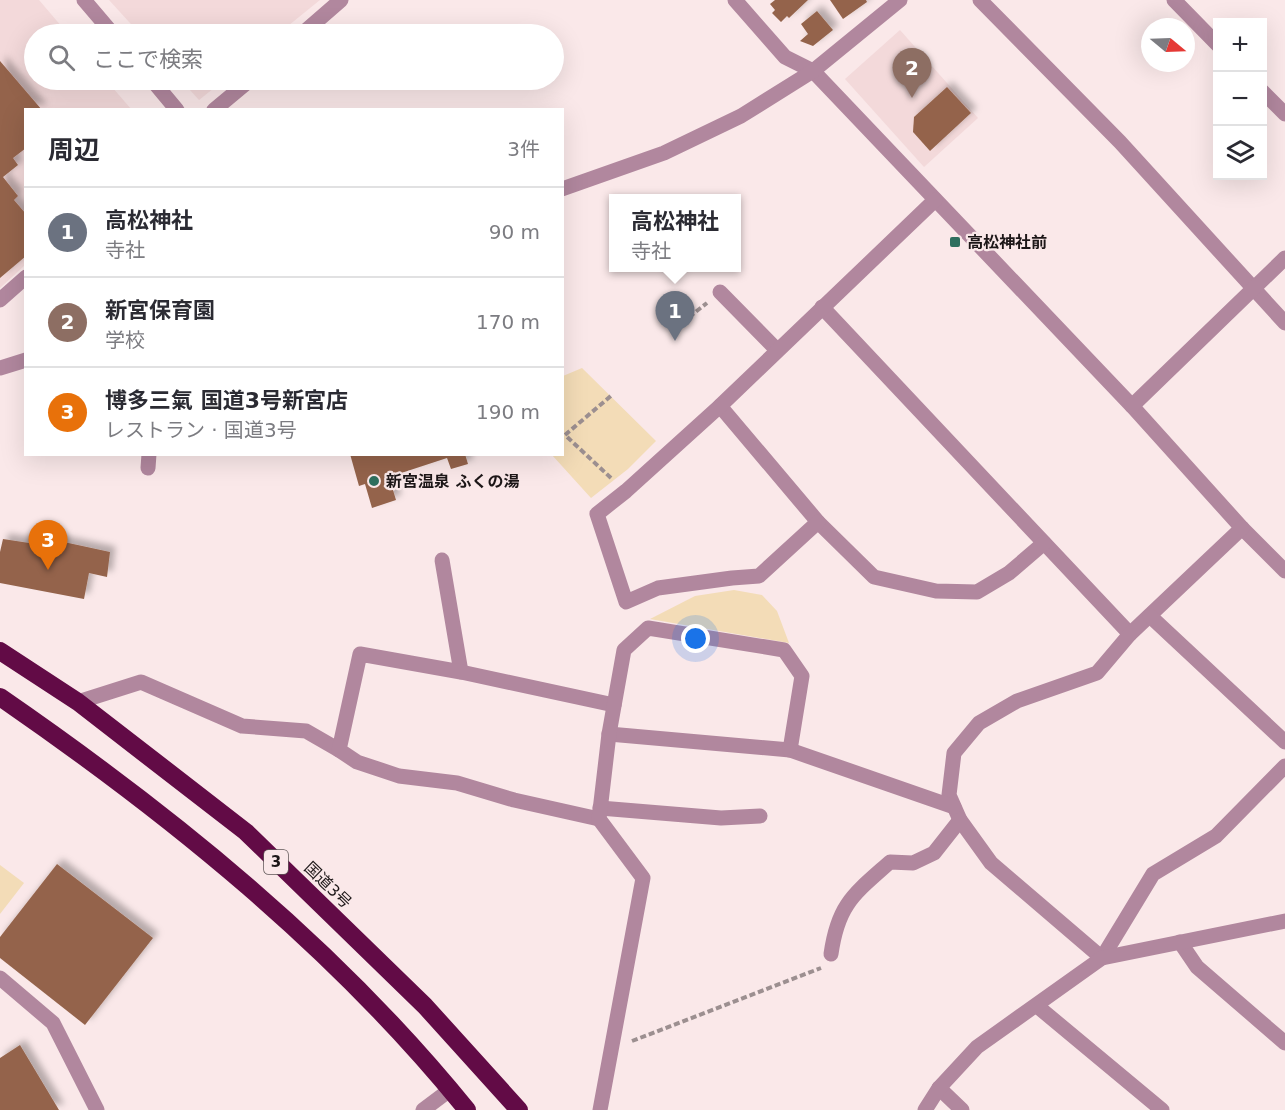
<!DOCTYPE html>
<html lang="ja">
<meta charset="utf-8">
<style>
body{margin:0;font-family:"DejaVu Sans","Noto Sans JP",sans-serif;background:#f7f7f7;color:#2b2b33}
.controls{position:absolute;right:18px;top:18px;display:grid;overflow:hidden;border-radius:0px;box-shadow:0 6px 24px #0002}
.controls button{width:54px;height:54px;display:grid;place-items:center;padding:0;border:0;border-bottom:2px solid #e1e1e2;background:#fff;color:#2b2b33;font:30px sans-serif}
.compass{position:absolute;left:1141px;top:18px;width:54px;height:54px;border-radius:50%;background:#fff;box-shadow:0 6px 24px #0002;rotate:109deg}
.you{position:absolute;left:696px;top:639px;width:21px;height:21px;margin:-15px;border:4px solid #fff;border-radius:50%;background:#1a73e8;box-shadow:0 0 0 9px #1a73e833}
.badge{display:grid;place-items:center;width:39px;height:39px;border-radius:50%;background:#ea580c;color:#fff;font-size:20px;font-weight:700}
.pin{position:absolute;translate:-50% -50px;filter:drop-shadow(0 2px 3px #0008)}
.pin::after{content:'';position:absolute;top:32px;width:21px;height:18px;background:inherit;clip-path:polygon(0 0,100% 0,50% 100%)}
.popup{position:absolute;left:609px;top:194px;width:132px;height:78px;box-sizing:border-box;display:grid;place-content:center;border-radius:0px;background:#fff;filter:drop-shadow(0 2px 4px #0005);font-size:20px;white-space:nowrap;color:#7c7c81}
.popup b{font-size:22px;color:#2b2b33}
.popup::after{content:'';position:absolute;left:50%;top:100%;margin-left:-12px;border:12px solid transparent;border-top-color:#fff}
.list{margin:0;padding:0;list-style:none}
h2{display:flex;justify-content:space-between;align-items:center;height:78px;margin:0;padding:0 24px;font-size:26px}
h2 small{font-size:20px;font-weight:400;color:#7c7c81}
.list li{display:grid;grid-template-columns:39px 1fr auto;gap:18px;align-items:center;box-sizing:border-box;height:90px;padding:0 24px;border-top:2px solid #e1e1e2}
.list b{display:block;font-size:22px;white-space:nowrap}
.list p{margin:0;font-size:20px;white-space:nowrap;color:#7c7c81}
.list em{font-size:20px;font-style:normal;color:#7c7c81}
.icon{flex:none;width:33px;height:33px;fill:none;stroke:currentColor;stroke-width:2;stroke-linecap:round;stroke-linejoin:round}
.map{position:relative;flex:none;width:1285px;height:1110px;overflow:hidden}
.search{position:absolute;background:#fff;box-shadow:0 6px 24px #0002;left:24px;top:24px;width:540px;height:66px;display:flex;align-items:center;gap:15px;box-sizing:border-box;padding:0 21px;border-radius:33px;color:#7c7c81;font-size:22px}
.panel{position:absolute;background:#fff;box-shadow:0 6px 24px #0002;left:24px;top:108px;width:540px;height:348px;border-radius:0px}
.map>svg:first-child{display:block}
.built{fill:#f3d9da}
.green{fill:#f3dcb7}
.building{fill:#94644b;filter:url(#shadow)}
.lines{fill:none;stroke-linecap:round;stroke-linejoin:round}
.path{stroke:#9c8f90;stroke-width:4;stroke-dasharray:6 3;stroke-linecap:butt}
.minor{stroke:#b1879e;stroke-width:15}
.highway{stroke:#620b46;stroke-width:18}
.poi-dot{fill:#2e6f5e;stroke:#fae8e9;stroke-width:2}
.labels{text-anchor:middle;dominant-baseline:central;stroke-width:4.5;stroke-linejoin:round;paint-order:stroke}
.shield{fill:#fae8e9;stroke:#5f5657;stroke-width:1.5}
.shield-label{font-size:15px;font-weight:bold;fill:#1d1718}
.poi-label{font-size:16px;font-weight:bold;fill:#1d1718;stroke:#fae8e9;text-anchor:start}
.street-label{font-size:16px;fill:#1d1718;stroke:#fae8e9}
</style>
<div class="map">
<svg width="1285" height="1110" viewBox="0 0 1285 1110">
<defs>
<filter id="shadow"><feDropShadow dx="5.5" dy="-5.5" stdDeviation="3" flood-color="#0004"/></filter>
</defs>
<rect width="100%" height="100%" fill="#fae8e9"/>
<!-- built -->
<g class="built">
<path d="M0 0H39L68 34H34V80H106L131 109 26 110 25 265 0 288Z"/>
<path d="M109 0H320L278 34H140Z"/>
<path d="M900 30 978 118 924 167 845 79Z"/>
<path d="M181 80H224L199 100Z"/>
</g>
<!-- green -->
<g class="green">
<path d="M582 368 656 441 628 469 591 498 552 455 562 454 563 376Z"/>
<path d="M734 590 762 595 777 611 789 643 650 619 695 596Z"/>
<path d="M0 865 24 883 0 914Z"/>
</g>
<!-- building -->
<g class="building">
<path d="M775 0H808L789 18 787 16 781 22 772 13 775 10 770 4Z"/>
<path d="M830 0H866L867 2 843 19Z"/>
<path d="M817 11 833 30 813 46 800 41 808 34 801 24Z"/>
<path d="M0 61 42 110H26V148L13 158 18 165 3 177 18 196 14 200 26 214V256L0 278Z"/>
<path d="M947 87 971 113 930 151 913 132 914 117Z"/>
<path d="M350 454H465L468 464 451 469 447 458 389 477 396 500 372 508 365 484 359 486Z"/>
<path d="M3 539 49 546 50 539 110 552 107 577 89 573 84 599 0 583V552Z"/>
<path d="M57 864 153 938 85 1025 0 958V937Z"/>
<path d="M20 1045 59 1110H0V1058Z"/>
</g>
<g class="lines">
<!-- path -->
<g class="path">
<path d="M689 317 707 303"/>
<path d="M611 478 565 435 612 395"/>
<path d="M632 1041 821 968"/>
</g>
<!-- minor -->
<g class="minor">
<path d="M84 0 113 34"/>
<path d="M735 0 785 57 813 71 1132 406 1242 528 1285 571"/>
<path d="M980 0 1120 142 1285 323"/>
<path d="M1174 0 1218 45"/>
<path d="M302 34 341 0"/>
<path d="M152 80 177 110"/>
<path d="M1262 91 1285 114"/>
<path d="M214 110 250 80"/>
<path d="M562 189 664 153 741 116 813 71 900 0"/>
<path d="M720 292 777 350"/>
<path d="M0 300 26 277"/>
<path d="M822 307 1130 634"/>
<path d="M0 368 26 360"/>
<path d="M720 406 818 522 874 577 936 591 977 592 1009 573 1044 543"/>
<path d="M1132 406 1285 258"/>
<path d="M148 468 149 454"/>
<path d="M818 522 759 576 732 578 658 588 626 602 597 514 626 491 720 406 935 200"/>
<path d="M1242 528 1130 634 1097 673 1017 701 979 723 954 753 949 795 960 820 991 863 1102 958 1153 874 1216 836 1285 766"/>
<path d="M442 560 461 672"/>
<path d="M1150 616 1285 742"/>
<path d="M78 702 141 682 242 726 306 731 339 750"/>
<path d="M609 734 790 750 954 807"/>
<path d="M600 808 721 818 760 816"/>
<path d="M599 819 514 800 457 783 399 776 357 762 339 750 360 654 461 672 614 705"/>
<path d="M1180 942 1197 967 1285 1043"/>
<path d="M831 954C838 904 854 894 890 862L913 863 934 853 960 820"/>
<path d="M0 978 53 1023 97 1110"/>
<path d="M1037 1006 1162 1110"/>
<path d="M939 1088 962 1110"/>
<path d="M423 1110 451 1089"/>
<path d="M600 1110 643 878 599 819 609 734 624 650 648 628 784 650 802 676 790 750"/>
<path d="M925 1110 939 1088 977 1047 1102 958 1285 921"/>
</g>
<!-- highway -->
<g class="highway">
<path d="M0 651 78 702 246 832 425 1006 519 1110"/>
<path d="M0 697C171 815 336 948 467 1110"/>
</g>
</g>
<!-- markers -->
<g class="poi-dot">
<rect x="949" y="236" width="12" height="12" rx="3"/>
<circle cx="374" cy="481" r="6"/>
</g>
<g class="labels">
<!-- shield labels -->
<rect class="shield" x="264" y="850" width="24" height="24" rx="4.5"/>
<g class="shield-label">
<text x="276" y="862">3</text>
</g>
<!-- poi labels -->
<g class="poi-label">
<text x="967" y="242">高松神社前</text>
<text x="386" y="481">新宮温泉 ふくの湯</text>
</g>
<!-- street labels -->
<g class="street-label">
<text transform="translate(328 885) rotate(44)">国道3号</text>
</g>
</g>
</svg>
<div class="controls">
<button>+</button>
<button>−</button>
<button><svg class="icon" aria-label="layers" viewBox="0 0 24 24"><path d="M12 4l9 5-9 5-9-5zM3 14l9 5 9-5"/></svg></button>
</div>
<svg class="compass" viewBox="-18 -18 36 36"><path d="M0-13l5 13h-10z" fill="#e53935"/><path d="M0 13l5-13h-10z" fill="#7c7c81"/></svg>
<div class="you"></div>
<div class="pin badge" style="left:675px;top:341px;background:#6b7280">1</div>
<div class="popup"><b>高松神社</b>寺社</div>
<div class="pin badge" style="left:912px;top:98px;background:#8d6e63">2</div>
<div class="pin badge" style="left:48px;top:570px;background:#e8710a">3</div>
<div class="search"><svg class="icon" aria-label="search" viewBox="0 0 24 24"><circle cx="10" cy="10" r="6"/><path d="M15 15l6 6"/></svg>ここで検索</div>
<section class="panel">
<h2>周辺<small>3件</small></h2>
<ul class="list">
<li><span class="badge" style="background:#6b7280">1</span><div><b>高松神社</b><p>寺社</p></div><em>90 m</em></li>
<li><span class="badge" style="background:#8d6e63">2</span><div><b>新宮保育園</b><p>学校</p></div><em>170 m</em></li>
<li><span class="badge" style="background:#e8710a">3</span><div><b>博多三氣 国道3号新宮店</b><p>レストラン · 国道3号</p></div><em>190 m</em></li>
</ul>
</section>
</div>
